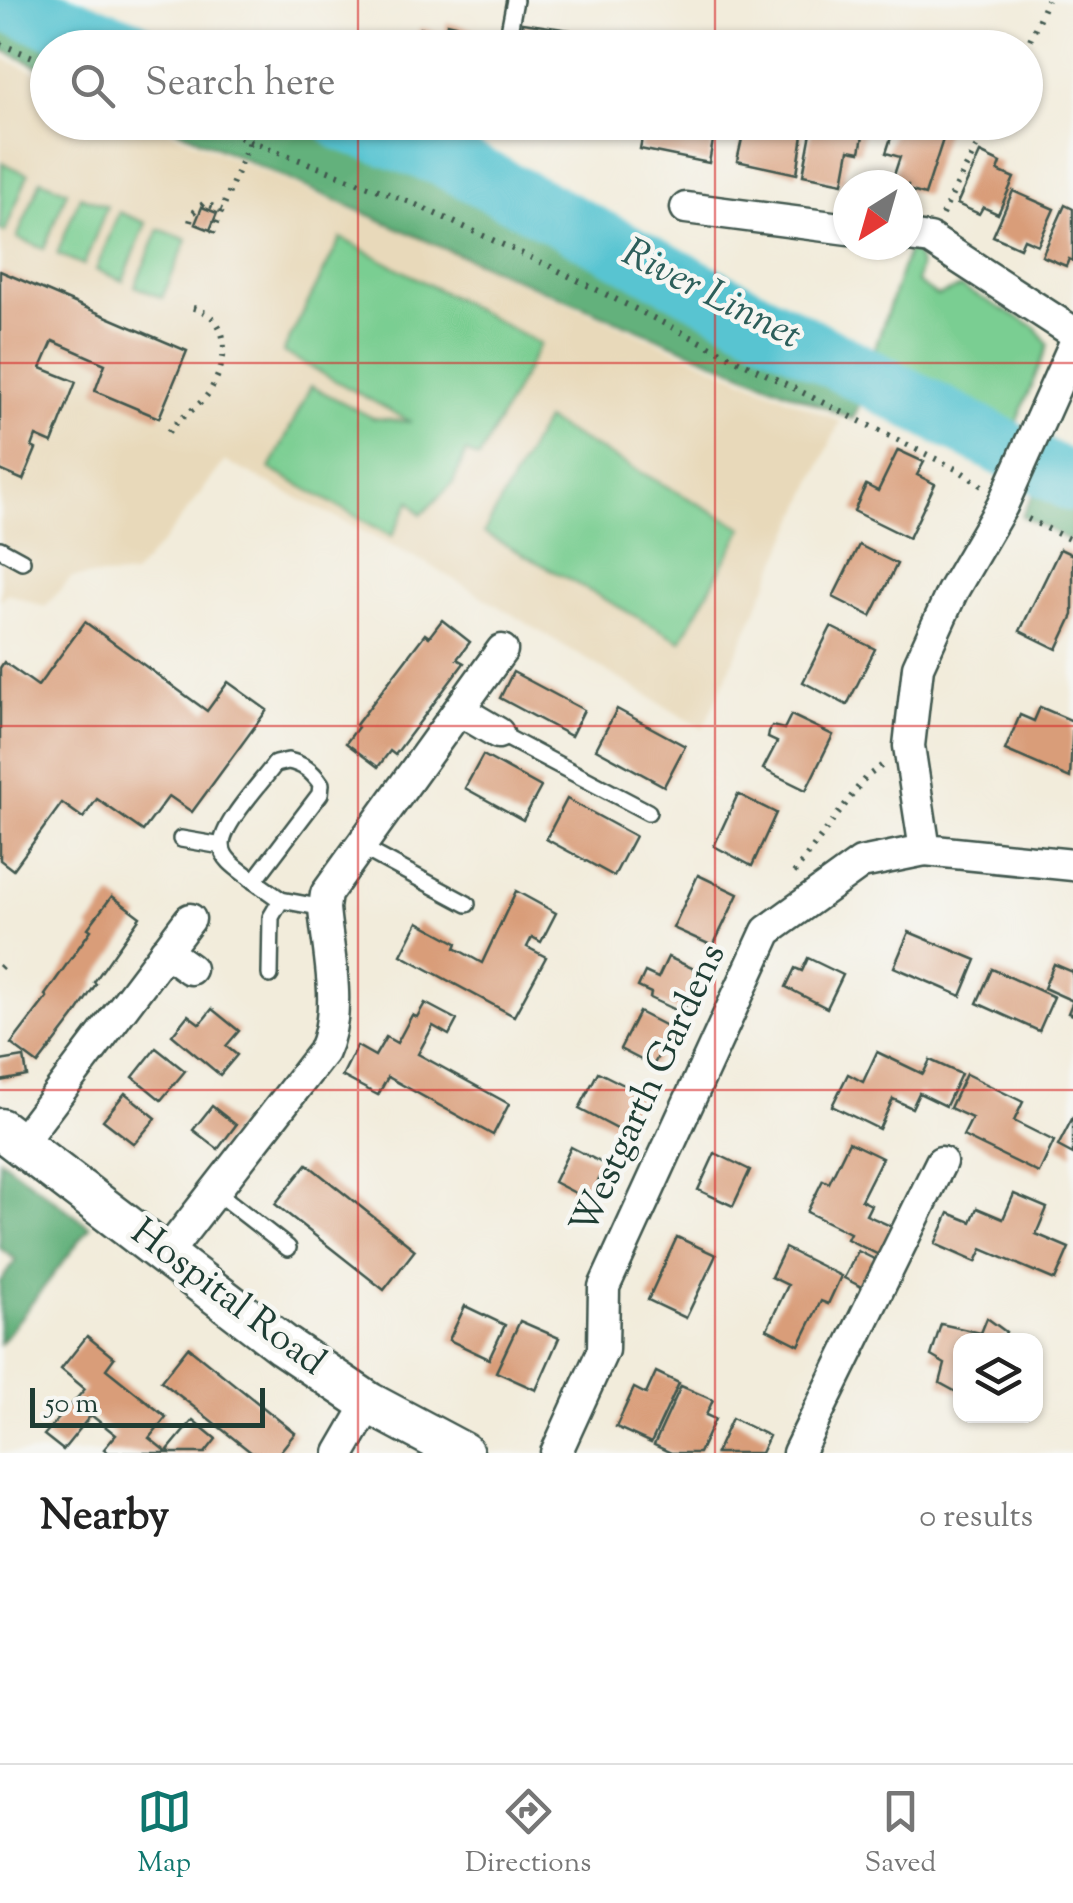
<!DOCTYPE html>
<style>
body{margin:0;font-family:"Sorts Mill Goudy",serif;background:#f2f2f2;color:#222}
.controls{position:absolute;right:30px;bottom:30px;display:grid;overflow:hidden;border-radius:20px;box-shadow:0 2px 8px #0004}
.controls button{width:90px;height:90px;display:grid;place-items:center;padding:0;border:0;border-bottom:2px solid #e0e0e0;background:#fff;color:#222;font:50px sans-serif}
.compass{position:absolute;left:833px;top:170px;width:90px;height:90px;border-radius:50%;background:#fff;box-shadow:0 2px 8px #0004;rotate:217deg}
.scale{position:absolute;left:30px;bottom:25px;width:235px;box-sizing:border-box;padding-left:10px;border:5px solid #1f3d34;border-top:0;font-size:28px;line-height:35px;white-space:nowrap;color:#1f3d34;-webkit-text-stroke:8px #f6f6f2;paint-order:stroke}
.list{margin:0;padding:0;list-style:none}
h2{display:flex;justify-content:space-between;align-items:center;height:130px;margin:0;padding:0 40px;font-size:42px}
h2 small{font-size:32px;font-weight:400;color:#767676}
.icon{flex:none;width:55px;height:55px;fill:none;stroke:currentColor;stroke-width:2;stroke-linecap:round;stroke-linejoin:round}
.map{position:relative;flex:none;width:1073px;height:1453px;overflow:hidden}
.search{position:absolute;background:#fff;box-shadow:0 2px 8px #0004;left:30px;right:30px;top:30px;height:110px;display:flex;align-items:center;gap:25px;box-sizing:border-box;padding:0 35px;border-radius:55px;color:#767676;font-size:38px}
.sheet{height:310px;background:#fff}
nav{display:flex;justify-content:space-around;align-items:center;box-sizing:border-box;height:140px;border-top:2px solid #e0e0e0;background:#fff;font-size:28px;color:#767676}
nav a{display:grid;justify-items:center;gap:5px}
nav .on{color:#0f766e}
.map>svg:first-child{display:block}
.built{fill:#e8d9ba}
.green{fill:#7ace92;stroke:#4c8663;stroke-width:2.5}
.forest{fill:#63b17c;stroke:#417758;stroke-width:2.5}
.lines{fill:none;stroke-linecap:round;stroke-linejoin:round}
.river{stroke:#58c4d1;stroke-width:58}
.building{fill:#d99d79}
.service-casing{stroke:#3f574d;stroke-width:20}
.minor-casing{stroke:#3f574d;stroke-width:35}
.tertiary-casing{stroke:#3f574d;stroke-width:45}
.path{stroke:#3f574d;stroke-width:6;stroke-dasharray:2.5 8;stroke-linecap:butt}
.service{stroke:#fff;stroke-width:15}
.minor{stroke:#fff;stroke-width:30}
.tertiary{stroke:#fff;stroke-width:40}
.grid{fill:none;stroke:#d62828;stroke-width:2.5;stroke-opacity:0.55}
.labels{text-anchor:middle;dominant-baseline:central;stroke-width:9;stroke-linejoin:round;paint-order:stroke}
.street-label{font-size:38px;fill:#1f3d34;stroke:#f6f6f2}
.water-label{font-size:40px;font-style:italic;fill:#2d5f5b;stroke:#f6f6f2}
</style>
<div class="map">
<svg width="1073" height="1453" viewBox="0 0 1073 1453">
<rect width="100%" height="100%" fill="#f6f6f2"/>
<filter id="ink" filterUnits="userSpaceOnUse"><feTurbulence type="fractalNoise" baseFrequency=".01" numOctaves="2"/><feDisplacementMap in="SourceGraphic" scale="20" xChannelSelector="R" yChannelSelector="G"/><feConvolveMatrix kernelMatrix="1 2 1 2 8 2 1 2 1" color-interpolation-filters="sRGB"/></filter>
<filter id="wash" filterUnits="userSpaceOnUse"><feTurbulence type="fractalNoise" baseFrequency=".0048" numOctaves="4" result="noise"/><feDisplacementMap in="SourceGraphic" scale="40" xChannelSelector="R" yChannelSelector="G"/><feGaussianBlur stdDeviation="2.25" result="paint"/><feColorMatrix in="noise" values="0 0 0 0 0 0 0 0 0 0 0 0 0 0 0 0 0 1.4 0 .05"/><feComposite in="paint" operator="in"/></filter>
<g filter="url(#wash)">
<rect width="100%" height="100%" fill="#f2ecdb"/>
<!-- built -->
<path class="built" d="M0 57 47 77 48 122 151 123 840 421 703 729 426 563 225 461 162 543 133 575 72 577 45 607 7 593 0 601Z"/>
<!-- green -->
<g class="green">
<path d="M2 163 28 174 5 232 0 230Z"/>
<path d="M41 180 67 191 44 249 17 238Z"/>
<path d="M80 196 107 206 84 265 57 254Z"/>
<path d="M119 212 146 223 123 281 96 270Z"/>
<path d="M159 229 187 240 162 298 135 286Z"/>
<path d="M341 238 540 344 479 458 466 452 453 483 421 515 410 501 392 536 270 469 311 386 373 418 411 422 283 352Z"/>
<path d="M909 248C923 258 920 267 917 282L937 296 961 287 1035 327 1048 345 1010 438 869 366Z"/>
<path d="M545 420 743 528 681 641 484 533Z"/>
</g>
<!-- forest -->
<g class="forest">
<path d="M0 0H16L134 47 48 48 47 70 0 49Z"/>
<path d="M163 123H320L369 142 870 379 853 419 443 248Z"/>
<path d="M1047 468 1073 483V542L1022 516Z"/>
<path d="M0 1159 90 1227 0 1344V1282L16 1260 0 1248Z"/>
</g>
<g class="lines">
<!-- river -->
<g class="river">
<path d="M0 1 131 48"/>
<path d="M343 122 444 158 1073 483"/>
</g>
</g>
<g id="blocks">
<!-- building -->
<g class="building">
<path d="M447 23 494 34 491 48H416L420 28 445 34Z"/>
<path d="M522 23 619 37 617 48H519Z"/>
<path d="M645 122 716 124 709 163 640 149Z"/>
<path d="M762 122H776L775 129 780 130 781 122H805L797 174 737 161 745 126 761 129Z"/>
<path d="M813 122 865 125 860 152 849 150 843 183 803 175Z"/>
<path d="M896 122 912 126 913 122 948 124 925 195 908 190V185L891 184 900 157 886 153Z"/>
<path d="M980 153 1001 163 998 171 1014 178 998 214 983 207 979 214 957 204Z"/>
<path d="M1013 191 1054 209 1038 245 1024 239 1020 248 993 236Z"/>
<path d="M1065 205 1073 209V261L1069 259 1066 266 1042 256Z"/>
<path d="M202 207 217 213 210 230 195 224Z"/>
<path d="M0 271 187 351 159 418 95 391 105 364 53 341 41 368 76 382 52 443 36 436 32 447 36 449 23 480 0 470Z"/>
<path d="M898 450 924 462 917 475 935 484 909 538 854 511 866 485 878 491Z"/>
<path d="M859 545 897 564 871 616 833 597Z"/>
<path d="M1060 549 1073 555V615L1057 649 1020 631Z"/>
<path d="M442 620 470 642 457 659 464 663 395 755 390 751 378 767 346 743 358 727 356 725 425 634 429 637Z"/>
<path d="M85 622 207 711 228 682 267 710 192 812 169 796 143 831 97 799 83 818 62 803 13 870 0 860V668L4 662 38 686Z"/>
<path d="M831 627 875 649 847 705 803 682Z"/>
<path d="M513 672 584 710 571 736 500 698Z"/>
<path d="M1040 707 1073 721 1070 778 1005 750 1020 715 1034 721Z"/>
<path d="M617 709 685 746 664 786 596 749Z"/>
<path d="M791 715 833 735 806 790 763 769 777 742 768 738 769 732 772 726 784 729Z"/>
<path d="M483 755 541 787 523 820 465 788Z"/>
<path d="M738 794 776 813 752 866 714 846Z"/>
<path d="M567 799 635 836 614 876 546 839Z"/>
<path d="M698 875 738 894 713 946 673 928Z"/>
<path d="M516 891 556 913 541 942 532 937 527 947 546 957 514 1016 401 955 418 922 457 943 455 948 482 963Z"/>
<path d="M112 896 140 917 94 982 96 984 74 1017 38 1064 11 1044 47 997 45 995 91 930 88 928Z"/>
<path d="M909 932 976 960 961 996 894 967Z"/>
<path d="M668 957 701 972 682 1013 650 998 651 993 638 987 645 972 658 978Z"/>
<path d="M808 958 843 975 827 1008 786 987 795 968 802 971Z"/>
<path d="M1054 964 1073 972V1015L1068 1013 1073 1001 1044 988Z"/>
<path d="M992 969 1054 997 1039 1031 977 1003Z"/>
<path d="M425 1003 457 1020 449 1035 433 1026 418 1054 509 1104 493 1135 388 1077 378 1095 342 1076 357 1046 375 1056 386 1037 397 1043 412 1015 417 1017Z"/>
<path d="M212 1009 239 1031 226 1046 237 1055 220 1075 172 1035 188 1015 200 1024Z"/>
<path d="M639 1012 672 1029 653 1066 620 1049Z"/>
<path d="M156 1048 185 1071 161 1100 133 1077Z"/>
<path d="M877 1052 923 1074 930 1060 961 1074 946 1106 919 1093 912 1108 893 1099 879 1129 832 1106 848 1074 863 1082Z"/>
<path d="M24 1057 27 1076 0 1081V1061Z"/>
<path d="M598 1072 642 1094 623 1132 579 1109Z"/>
<path d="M966 1074 1023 1102 1014 1121 1054 1141 1039 1173 963 1136 972 1118 950 1108Z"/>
<path d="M125 1093 156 1118 134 1144 103 1120Z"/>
<path d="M212 1106 236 1125 218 1149 193 1130Z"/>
<path d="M1073 1117V1154L1058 1146Z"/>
<path d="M849 1142 882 1158 861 1200 871 1205 866 1215 893 1227 879 1255 847 1239 850 1233 807 1212 823 1180 829 1183Z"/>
<path d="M571 1147 606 1165 589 1200 554 1182Z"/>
<path d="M715 1153 750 1170 733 1206 698 1190Z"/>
<path d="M307 1164 415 1250 384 1290 275 1204Z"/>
<path d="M1014 1194 1047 1208 1036 1234 1069 1248 1055 1280 982 1249 976 1262 935 1244 949 1213 971 1222 977 1208 1003 1219Z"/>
<path d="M677 1237 716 1255 686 1318 648 1300Z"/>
<path d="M785 1248 841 1276 828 1304 821 1301 799 1345 767 1329 788 1285 771 1277Z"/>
<path d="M858 1251 880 1262 866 1289 844 1278Z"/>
<path d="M465 1306 505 1325 489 1359 449 1340Z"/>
<path d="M987 1318 1006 1332 1002 1340H960V1394L940 1383 945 1364 931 1356 941 1324 981 1333Z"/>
<path d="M520 1321 559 1338 536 1390 496 1372Z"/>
<path d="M87 1336 114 1358 106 1369 166 1417 149 1438 168 1453H109L104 1449 116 1435 91 1415 63 1450 44 1435 85 1389 61 1369Z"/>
<path d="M188 1347 295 1433 279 1453H252L161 1381Z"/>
<path d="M656 1372 679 1383 651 1443 616 1427 634 1388 646 1394Z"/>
<path d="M681 1386 713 1400 706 1415 715 1419 699 1453H671L654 1445Z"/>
<path d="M732 1418 769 1436 761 1453H716Z"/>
<path d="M193 1420 216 1439 205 1453H171L168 1450Z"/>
</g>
</g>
</g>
<g filter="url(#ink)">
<use href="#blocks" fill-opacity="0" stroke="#3f574d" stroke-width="2.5"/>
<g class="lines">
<defs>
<g id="service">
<path d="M510 26 515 0"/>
<path d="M0 549 22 561"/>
<path d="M498 733 648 812"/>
<path d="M288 761C303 764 312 771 321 784L320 794 254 881C244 872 223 862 222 846 221 825 262 782 275 764Z"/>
<path d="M181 839 222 846"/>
<path d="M359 846 467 904"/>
<path d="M254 881 281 900 324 908"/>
<path d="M270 975 271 917 281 900"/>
<path d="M215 1191 288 1248"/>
</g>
<g id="minor">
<path d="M686 208 848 229"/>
<path d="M908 236 930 239 1073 332"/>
<path d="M1073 347 1002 506 952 592 918 667 909 746 925 850 1073 865"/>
<path d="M459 710 498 733"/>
<path d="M165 951 190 969"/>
<path d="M20 1144 190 919"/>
<path d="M166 1254 323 1052C343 1009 328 954 324 908L326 894 502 650"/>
<path d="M340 1453 369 1403"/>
<path d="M556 1453 603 1350 604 1287 767 931 861 863 925 850"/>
<path d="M798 1453 941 1162"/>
</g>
<path id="tertiary" d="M0 1129 283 1345 369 1403 463 1453"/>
</defs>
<!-- service casing -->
<use href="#service" class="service-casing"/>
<!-- minor casing -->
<use href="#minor" class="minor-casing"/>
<!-- tertiary casing -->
<use href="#tertiary" class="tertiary-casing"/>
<!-- path -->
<g class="path">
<path d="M0 44 48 63"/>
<path d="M1026 49 1047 0"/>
<path d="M200 122 410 202 549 266 960 471 982 486"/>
<path d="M942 215 989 122"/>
<path d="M190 222 192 214 204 203 222 210"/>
<path d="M213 233 249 142"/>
<path d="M168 432C180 417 197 409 208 394 229 362 235 316 189 307"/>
<path d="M1028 519 1073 541"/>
<path d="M794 873 865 778 884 764"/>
<path d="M0 968 2 966"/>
</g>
<!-- service -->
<use href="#service" class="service"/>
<!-- minor -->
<use href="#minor" class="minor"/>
<!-- tertiary -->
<use href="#tertiary" class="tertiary"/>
</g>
</g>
<!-- grid -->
<path class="grid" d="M358 0V48M715 0V48M358 122V1453M715 122V1453M0 363H1073M0 726H1073M0 1090H1073"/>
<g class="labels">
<!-- street labels -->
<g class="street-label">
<text transform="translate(650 1090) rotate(-65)">Westgarth Gardens</text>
<text transform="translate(227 1299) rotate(37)">Hospital Road</text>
</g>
<!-- water labels -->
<g class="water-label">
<text transform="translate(711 296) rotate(27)">River Linnet</text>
</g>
</g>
</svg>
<div class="controls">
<button><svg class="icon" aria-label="layers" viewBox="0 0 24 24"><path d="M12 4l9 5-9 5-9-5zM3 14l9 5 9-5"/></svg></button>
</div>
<svg class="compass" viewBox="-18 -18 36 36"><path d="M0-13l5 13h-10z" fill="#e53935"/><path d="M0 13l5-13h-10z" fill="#767676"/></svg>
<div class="scale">50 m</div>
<div class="search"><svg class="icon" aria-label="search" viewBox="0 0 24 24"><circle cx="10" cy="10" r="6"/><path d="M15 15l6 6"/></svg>Search here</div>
</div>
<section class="sheet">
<h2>Nearby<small>0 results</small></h2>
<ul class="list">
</ul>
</section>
<nav>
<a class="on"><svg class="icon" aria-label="map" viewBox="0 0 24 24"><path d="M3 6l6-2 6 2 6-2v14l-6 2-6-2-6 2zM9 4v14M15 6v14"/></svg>Map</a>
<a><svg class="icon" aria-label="directions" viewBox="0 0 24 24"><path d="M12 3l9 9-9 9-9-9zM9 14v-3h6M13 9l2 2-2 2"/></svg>Directions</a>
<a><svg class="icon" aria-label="saved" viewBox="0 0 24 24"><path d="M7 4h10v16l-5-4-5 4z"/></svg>Saved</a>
</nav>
